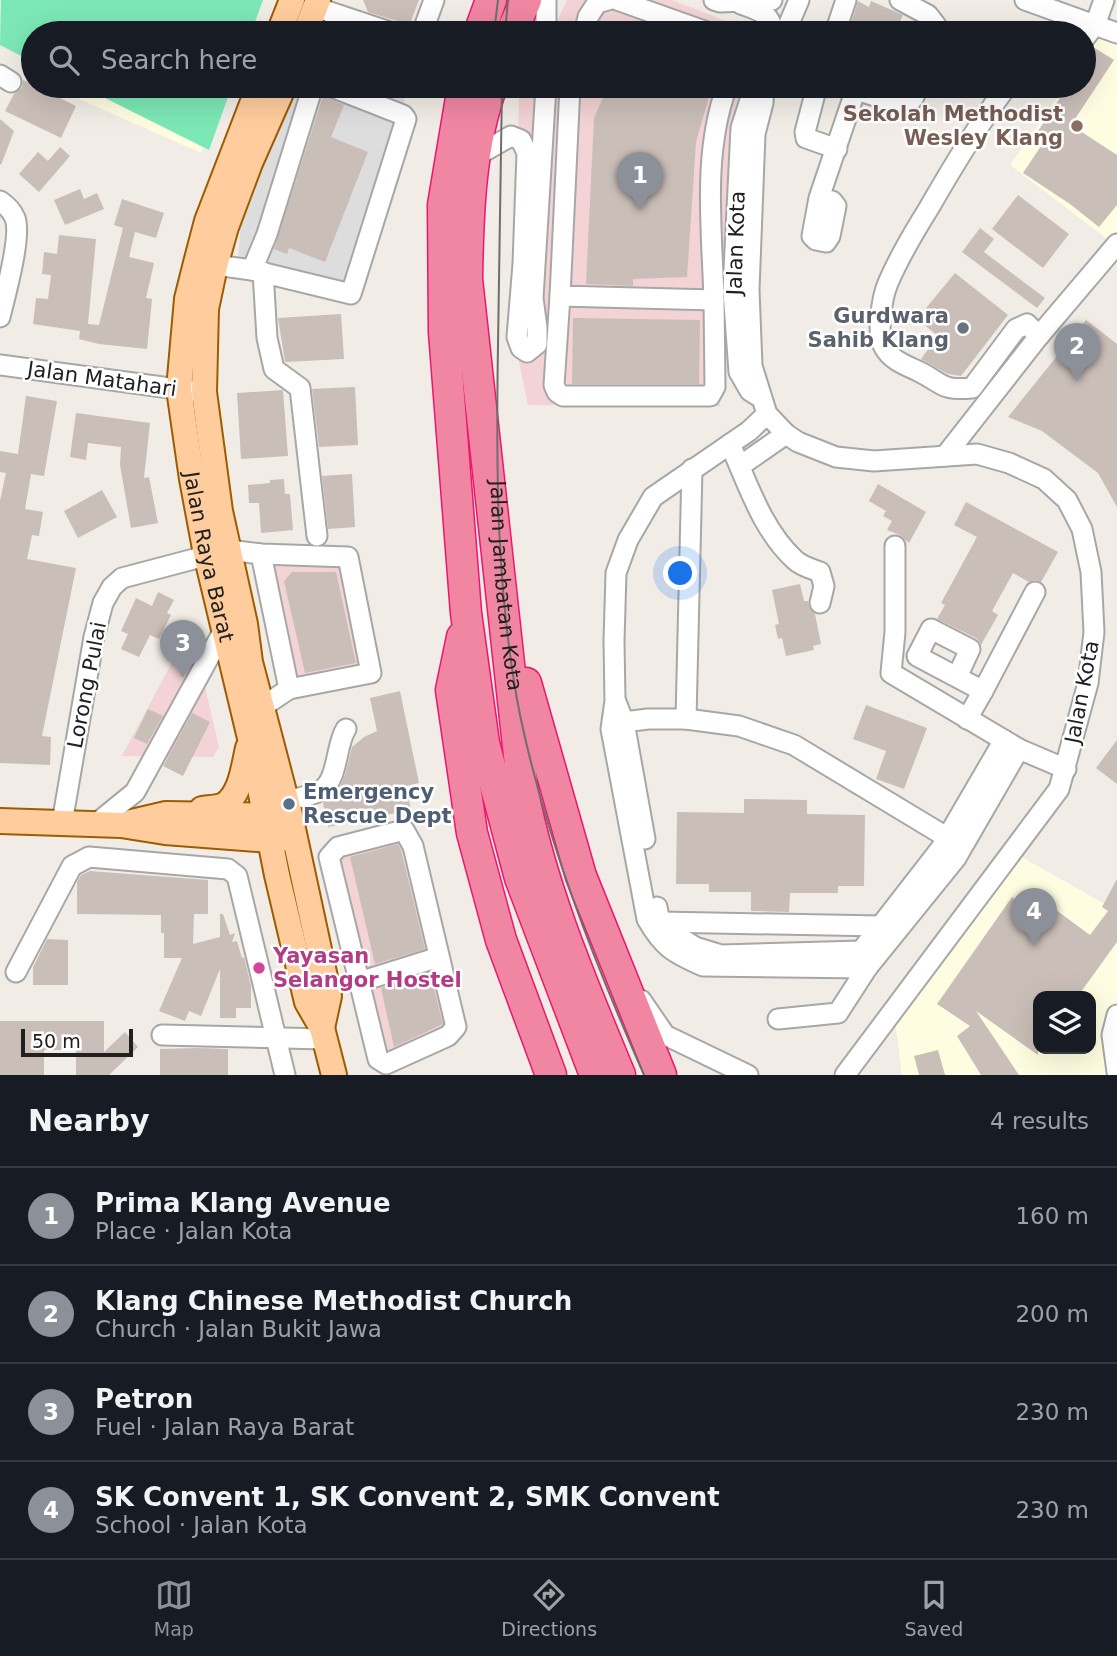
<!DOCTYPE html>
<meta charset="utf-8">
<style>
body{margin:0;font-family:"DejaVu Sans",sans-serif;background:#242831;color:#f1f3f6}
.controls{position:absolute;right:21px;bottom:21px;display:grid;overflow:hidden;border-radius:14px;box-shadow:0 7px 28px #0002}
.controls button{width:63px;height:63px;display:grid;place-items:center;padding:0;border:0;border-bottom:2px solid #363941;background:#171b24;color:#f1f3f6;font:35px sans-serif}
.scale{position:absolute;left:21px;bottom:18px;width:112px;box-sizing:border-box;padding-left:7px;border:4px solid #202020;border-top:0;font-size:19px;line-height:24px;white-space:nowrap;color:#202020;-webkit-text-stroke:5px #fff;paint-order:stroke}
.you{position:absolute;left:681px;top:574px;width:24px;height:24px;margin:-18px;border:5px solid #fff;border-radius:50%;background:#1a73e8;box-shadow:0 0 0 10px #1a73e833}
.badge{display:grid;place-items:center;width:46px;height:46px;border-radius:50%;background:#8c9099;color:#fff;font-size:23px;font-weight:700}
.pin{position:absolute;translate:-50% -58px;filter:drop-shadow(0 2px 4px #0008)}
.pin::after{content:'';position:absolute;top:37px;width:24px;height:21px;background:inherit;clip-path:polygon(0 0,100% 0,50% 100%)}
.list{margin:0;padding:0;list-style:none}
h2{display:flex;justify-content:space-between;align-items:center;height:91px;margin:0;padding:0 28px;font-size:30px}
h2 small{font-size:23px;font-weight:400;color:#9ea1a6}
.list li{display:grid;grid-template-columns:46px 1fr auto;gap:21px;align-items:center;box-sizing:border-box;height:98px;padding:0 28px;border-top:2px solid #363941}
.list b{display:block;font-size:26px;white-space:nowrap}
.list p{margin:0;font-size:23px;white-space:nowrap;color:#9ea1a6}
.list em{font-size:23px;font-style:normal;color:#9ea1a6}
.icon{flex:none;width:38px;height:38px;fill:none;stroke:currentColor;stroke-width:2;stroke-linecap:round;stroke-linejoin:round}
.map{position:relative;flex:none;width:1117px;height:1075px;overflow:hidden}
.search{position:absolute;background:#171b24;box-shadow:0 7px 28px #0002;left:21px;right:21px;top:21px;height:77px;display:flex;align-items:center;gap:18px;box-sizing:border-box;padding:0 24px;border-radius:38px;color:#9ea1a6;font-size:26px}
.sheet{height:483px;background:#171b24}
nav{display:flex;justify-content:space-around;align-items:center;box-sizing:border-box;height:98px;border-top:2px solid #363941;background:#171b24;font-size:19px;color:#9ea1a6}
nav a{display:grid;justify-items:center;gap:4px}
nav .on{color:#8c9099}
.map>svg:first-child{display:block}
.residential{fill:#dedddd}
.commercial{fill:#f3d3d5}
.education{fill:#fffde1;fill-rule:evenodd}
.pitch{fill:#7ce8b6}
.building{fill:#cabeb8}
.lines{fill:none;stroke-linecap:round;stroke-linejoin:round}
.minor-casing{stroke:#a7a7a7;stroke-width:23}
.major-casing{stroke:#9c5c00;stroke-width:28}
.highway-casing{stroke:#ec1670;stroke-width:33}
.minor{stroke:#fff;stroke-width:19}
.major{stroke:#ffcd9d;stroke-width:24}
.highway{stroke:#f086a2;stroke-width:30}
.tram{stroke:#6e6e6e;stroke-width:2}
.education-dot{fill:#8d6e63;stroke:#fff;stroke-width:2.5}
.worship-dot{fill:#6b7280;stroke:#fff;stroke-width:2.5}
.service-dot{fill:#5c6f8a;stroke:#fff;stroke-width:2.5}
.hotel-dot{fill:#d1479c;stroke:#fff;stroke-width:2.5}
.labels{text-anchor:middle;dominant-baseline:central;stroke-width:5;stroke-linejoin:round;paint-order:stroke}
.education-label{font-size:21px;font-weight:bold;fill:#785e54;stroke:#fff;text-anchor:end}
.street-label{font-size:21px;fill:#202020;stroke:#fff}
.worship-label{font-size:21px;font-weight:bold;fill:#5b616d;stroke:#fff;text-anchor:end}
.service-label{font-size:21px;font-weight:bold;fill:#4e5e75;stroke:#fff;text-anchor:start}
.hotel-label{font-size:21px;font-weight:bold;fill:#b23c85;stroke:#fff;text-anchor:start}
</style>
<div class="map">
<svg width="1117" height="1075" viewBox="0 0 1117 1075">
<rect width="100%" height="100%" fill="#f1ede6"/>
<!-- residential -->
<path class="residential" d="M290 86H409L342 296 237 273 241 219Z"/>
<!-- commercial -->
<g class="commercial">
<path d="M567 0H672L757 33H552Z"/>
<path d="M523 86H742L731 124 720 406 528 405 514 338 519 92Z"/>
<path d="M265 558 345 560 366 669 292 685Z"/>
<path d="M191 627 219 747 213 757 122 756Z"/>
<path d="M403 834 451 1028 386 1061 333 858Z"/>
</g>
<!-- education -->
<g class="education">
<path d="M1098 37 1117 44V231L1110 241 1010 165 1065 86H1084V58Z"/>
<path d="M50 86H225L201 153Z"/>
<path d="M1018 855 1117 911V1075H902L895 1022ZM1038 996H1091V1049H1038Z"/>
</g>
<!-- pitch -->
<g class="pitch">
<path d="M1 0H263L251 33H33V62L0 45Z"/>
<path d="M81 86H232L209 150Z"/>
</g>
<!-- building -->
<g class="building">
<path d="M363 0H419L408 29 397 21 368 12Z"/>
<path d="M858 1 869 7 871 1 903 15 895 33H848Z"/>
<path d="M1093 47 1114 60 1071 125 1117 155V205L1099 227 1070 204 1023 173 1045 140 1036 134 1068 86H1084V61Z"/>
<path d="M23 80 76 106 61 138 5 111 14 94 22 88Z"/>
<path d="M608 86H712L696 142 687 277 633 279V286L586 284 594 118Z"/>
<path d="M323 96 344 105 331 137 368 152 325 262 289 248 287 254 274 249Z"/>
<path d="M0 119 14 131 1 165 0 164Z"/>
<path d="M60 147 70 156 39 192 19 174 38 152 48 161Z"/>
<path d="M80 189 84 199 97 193 104 209 65 225 54 200Z"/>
<path d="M1018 195 1069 234 1043 268 992 229Z"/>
<path d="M122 199 164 213 156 238 135 232 129 257 154 263 146 298 152 299 147 349 99 344 79 339 80 331 33 324 36 298 48 299 51 275 42 274 44 252 57 254 59 235 96 239 88 324 99 325 123 228 114 225Z"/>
<path d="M980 228 994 239 984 252 1045 298 1037 308 962 252Z"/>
<path d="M955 273 1008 315 961 376 948 374 921 359 938 336 917 319Z"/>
<path d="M341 314 344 359 285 362 278 318Z"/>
<path d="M573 318 700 320 699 384H572Z"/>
<path d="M1086 320 1117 344V507L1098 473 1042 431 1008 417Z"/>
<path d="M355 387 358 445 319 447 312 389Z"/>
<path d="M283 390 288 456 241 459 237 393Z"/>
<path d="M26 396 57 401 44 476 31 474 25 509 43 512 39 536 32 535 27 559 76 568 42 736 51 737 50 765 0 763V501L6 473 0 472V451L18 454Z"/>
<path d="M76 413 150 423 144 478 149 477 158 523 131 528 120 465 121 447 88 443 86 460 70 457Z"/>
<path d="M352 474 355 527 328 529 322 476Z"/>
<path d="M284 479 285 494H290L293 530 261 533 259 503H249L248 485 270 483V480Z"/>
<path d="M878 484 926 512 909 543 900 535 887 530 892 521 883 516 886 511 869 501Z"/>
<path d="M102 490 117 517 78 538 64 511Z"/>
<path d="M966 502 1058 552 1041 582 1035 580 1029 582 1013 573 992 611 998 615 981 645 976 638 937 619 945 605 941 603 977 537 954 525Z"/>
<path d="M292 572H336L356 663 305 673 284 581Z"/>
<path d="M800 584 804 601H808L809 607 815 614 821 644 813 646 814 650 786 656 782 638 778 639 775 625 779 624 772 590Z"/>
<path d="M158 592 174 600 167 613 171 615 159 639 150 635 139 657 121 649 128 634 121 631 136 598 152 606Z"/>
<path d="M400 691 419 783 406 786 411 810 328 827 323 803 337 794 345 775 352 747 364 737 377 731 370 698Z"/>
<path d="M866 705 927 728 904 789 876 779 886 751 853 739Z"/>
<path d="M148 709 163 716 147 744 134 738Z"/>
<path d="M192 713 210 722 183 776 163 766Z"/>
<path d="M1117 740V784L1096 768Z"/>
<path d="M744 799 807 800V814L865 815 864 886H838V893H790L789 912 751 911V892H709V884H676L677 812 744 813Z"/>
<path d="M398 844 401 850 425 949 375 964 350 857Z"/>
<path d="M90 871 208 880V914H194L193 944 220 937V914H223L230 935 235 933 232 942 237 941 242 958 244 957 251 986V1008H236V1018H220V969L201 1016 189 1011 185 1021 159 1011 182 958H164V933H161V915L77 914V882L81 875Z"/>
<path d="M1117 879V942L1078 996H1038V1055L976 1011 1019 1075H981L957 1036 970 1026 937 1004 1012 897 1048 922 1056 910 1090 935 1108 911 1102 907Z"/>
<path d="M47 939 68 940V985H33V967Z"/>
<path d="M430 973 443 1024 394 1047 381 988Z"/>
<path d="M0 1021H104V1052L125 1032 138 1047 109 1075H76V1050H44V1075H0Z"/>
<path d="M198 1048 228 1049V1075H160V1049Z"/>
<path d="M938 1050 945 1075H919L914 1056Z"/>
</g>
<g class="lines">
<defs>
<g id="minor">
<path d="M617 0 710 33"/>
<path d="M714 0 720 2 772 0"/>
<path d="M900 0 928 15 938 28 936 33"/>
<path d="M1025 0 1117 33"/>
<path d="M741 4C757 10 773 13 772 33"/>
<path d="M315 7 393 33"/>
<path d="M422 33 434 0"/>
<path d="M546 33V0"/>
<path d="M584 33 588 17 597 3 608 0"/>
<path d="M785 33 799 0"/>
<path d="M835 33 846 0"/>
<path d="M1084 39 1095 25 1104 0"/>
<path d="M0 75 11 82"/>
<path d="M313 86 267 234 252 270 351 294 406 119 403 115 329 86"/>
<path d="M570 86 560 296 714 300C712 229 702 154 727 86"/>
<path d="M764 86 763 103 755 134 749 290 752 366 767 414 786 434 798 442 836 457 874 461 977 454 1009 463 1044 479 1067 500 1082 529 1091 572 1094 632 1088 683 1059 789 845 1075"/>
<path d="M817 86 805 132 806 138 837 149"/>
<path d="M844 86 903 105C913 102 915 96 918 86"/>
<path d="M1007 86C978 125 953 166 929 208 914 232 899 257 888 283 882 297 876 334 884 347 891 360 905 365 918 371 943 383 940 391 972 388L1016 329 1027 324 1039 336"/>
<path d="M476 156 511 136 521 140 527 153 523 264 517 337 521 348 527 352 537 344V328L533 298 546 86"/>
<path d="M819 198 812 236 816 240 826 242 830 236 836 206 832 201 819 198 856 89"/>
<path d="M0 201C6 205 12 211 15 218 22 236 5 296 0 317"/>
<path d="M201 263 252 270"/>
<path d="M263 272 267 338 274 369 300 388 317 536"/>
<path d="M560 296 554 385 557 392 563 396H710L715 387 714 300"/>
<path d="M0 365 192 391"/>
<path d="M758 396 750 391 739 372 733 290 741 128 751 97 763 87"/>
<path d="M767 414 749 431 653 497 628 540 616 573 614 641 615 701 611 729 647 919C663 947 673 953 703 966L867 968 956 858 1019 749"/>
<path d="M730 444C748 484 762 530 795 560 801 566 812 569 820 572L824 586 820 603"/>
<path d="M945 456 1039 336 1117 244"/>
<path d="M740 466 786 434"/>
<path d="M895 546V632L891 673 1019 749 1066 769"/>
<path d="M261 554 289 689"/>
<path d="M957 677 970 649 931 629 917 656 983 691 967 719"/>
<path d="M983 691 1035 592"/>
<path d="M616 702 624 722 645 839"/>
<path d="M686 719 692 469"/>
<path d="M615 727 624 722 648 719H686L739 726 794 745 958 844"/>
<path d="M287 801C297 798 310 796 320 791 339 780 335 746 346 729"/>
<path d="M62 823 94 637 103 603 112 587 122 578 228 550 261 554 348 557 371 673 289 689 262 707"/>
<path d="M97 823 135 792 225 628"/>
<path d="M404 830 413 846 456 1027 448 1036 386 1064 378 1059 329 857 338 847Z"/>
<path d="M657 907 660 922 670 931 695 947 721 955 861 951 941 848 1004 740"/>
<path d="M660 922 881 926"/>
<path d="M16 972 72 866 89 857 228 869 237 876 285 1075"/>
<path d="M359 982 439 957"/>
<path d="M641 1000 665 1035 748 1075"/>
<path d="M1117 1015 1112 1035 1117 1072"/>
<path d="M778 1019 838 1013 867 968"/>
<path d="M162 1035 324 1039"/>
</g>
<g id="major">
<path d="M279 33 292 0"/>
<path d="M305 33 318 0"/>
<path id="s1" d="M259 86 207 221 196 263 187 299 179 389 192 479 206 554 250 738 277 875 307 1002 322 1028 334 1075"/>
<path d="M284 86 250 163 226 227 215 266 206 309 204 392 220 511 245 624 250 662 290 815 329 996 322 1028"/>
<path d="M202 809C208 808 218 808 224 805 241 795 244 765 248 748"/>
<path d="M0 821 121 825 165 832 271 840 285 838"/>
<path d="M132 822 166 814 280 816"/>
</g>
<g id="highway">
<path d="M479 33 491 0"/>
<path d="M511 33 526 0"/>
<path d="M463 86 443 205 444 332 466 613 484 743 520 878 595 1075"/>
<path d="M492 86C470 145 468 216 467 279L523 792C542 890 582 983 620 1075"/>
<path d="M462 637 451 690 472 833 501 940 551 1075"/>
<path d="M526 683 581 876 661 1075"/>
</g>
</defs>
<!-- minor casing -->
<use href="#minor" class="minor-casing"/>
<!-- major casing -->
<use href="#major" class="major-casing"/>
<!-- highway casing -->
<use href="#highway" class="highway-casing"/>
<!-- minor -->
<use href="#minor" class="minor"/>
<!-- major -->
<use href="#major" class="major"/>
<!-- highway -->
<use href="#highway" class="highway"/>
<!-- tram -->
<g class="tram">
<path d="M494 33 498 0"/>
<path d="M505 33 508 0"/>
<path id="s2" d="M502 86C501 172 499 259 498 345 496 469 496 593 520 715 546 839 593 959 644 1075"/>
</g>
</g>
<!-- markers -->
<circle class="education-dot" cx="1077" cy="126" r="7"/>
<circle class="worship-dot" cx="963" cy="328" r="7"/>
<circle class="service-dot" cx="289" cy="804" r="7"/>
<circle class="hotel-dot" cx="259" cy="968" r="7"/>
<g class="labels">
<!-- education labels -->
<g class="education-label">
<text x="1063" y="114">Sekolah Methodist<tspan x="1063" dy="24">Wesley Klang</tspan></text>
</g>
<!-- street labels -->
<g class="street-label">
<text transform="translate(736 243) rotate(-88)">Jalan Kota</text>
<text transform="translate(102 379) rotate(8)">Jalan Matahari</text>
<text stroke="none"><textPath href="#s1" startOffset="486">Jalan Raya Barat</textPath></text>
<text stroke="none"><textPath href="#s2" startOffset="500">Jalan Jambatan Kota</textPath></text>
<text transform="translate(87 685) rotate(-79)">Lorong Pulai</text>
<text transform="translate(1082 692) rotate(-79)">Jalan Kota</text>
</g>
<!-- worship labels -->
<g class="worship-label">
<text x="949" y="316">Gurdwara<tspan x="949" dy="24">Sahib Klang</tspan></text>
</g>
<!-- service labels -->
<g class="service-label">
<text x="303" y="792">Emergency<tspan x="303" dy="24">Rescue Dept</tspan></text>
</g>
<!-- hotel labels -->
<g class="hotel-label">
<text x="273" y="956">Yayasan<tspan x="273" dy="24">Selangor Hostel</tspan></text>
</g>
</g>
</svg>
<div class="controls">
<button><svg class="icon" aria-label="layers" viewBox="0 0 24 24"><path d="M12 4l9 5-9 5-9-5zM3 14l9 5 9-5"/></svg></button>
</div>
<div class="scale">50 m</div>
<div class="you"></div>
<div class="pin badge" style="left:640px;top:210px">1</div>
<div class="pin badge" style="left:1077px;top:381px">2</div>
<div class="pin badge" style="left:183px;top:678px">3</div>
<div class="pin badge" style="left:1034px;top:946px">4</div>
<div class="search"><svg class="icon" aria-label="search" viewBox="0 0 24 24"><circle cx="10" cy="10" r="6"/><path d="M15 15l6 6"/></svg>Search here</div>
</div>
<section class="sheet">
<h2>Nearby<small>4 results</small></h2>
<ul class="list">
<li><span class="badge">1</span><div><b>Prima Klang Avenue</b><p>Place · Jalan Kota</p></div><em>160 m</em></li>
<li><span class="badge">2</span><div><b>Klang Chinese Methodist Church</b><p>Church · Jalan Bukit Jawa</p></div><em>200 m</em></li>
<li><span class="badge">3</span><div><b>Petron</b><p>Fuel · Jalan Raya Barat</p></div><em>230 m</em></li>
<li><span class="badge">4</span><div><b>SK Convent 1, SK Convent 2, SMK Convent</b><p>School · Jalan Kota</p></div><em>230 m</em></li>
</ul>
</section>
<nav>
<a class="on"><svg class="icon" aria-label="map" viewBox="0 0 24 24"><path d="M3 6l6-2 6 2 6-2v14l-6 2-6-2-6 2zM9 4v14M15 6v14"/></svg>Map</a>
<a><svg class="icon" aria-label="directions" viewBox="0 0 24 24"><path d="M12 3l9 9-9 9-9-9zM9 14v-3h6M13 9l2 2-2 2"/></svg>Directions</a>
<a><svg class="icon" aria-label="saved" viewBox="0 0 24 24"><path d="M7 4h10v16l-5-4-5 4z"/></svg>Saved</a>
</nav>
